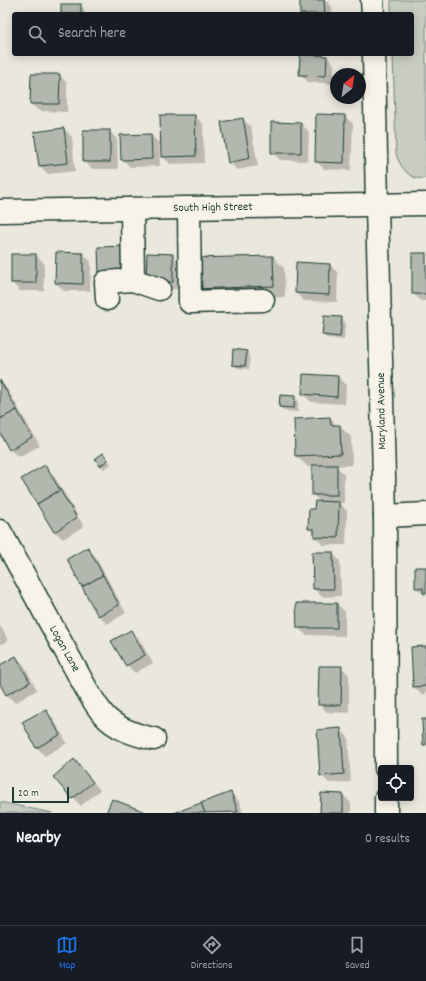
<!DOCTYPE html>
<style>
body{margin:0;font-family:Dekko,sans-serif;background:#242831;color:#f1f3f6}
.controls{position:absolute;right:12px;bottom:12px;display:grid;overflow:hidden;border-radius:4px;box-shadow:0 2px 10px #0003}
.controls button{width:36px;height:36px;display:grid;place-items:center;padding:0;border:0;border-bottom:1px solid #363941;background:#171b24;color:#f1f3f6;font:20px sans-serif}
.compass{position:absolute;left:330px;top:68px;width:36px;height:36px;border-radius:50%;background:#171b24;box-shadow:0 2px 10px #0003;rotate:30deg}
.scale{position:absolute;left:12px;bottom:10px;width:57px;box-sizing:border-box;padding-left:4px;border:2px solid #1f3d34;border-top:0;font-size:11px;line-height:14px;white-space:nowrap;color:#1f3d34;-webkit-text-stroke:3px #f7f3e8;paint-order:stroke}
.list{margin:0;padding:0;list-style:none}
h2{display:flex;justify-content:space-between;align-items:center;height:52px;margin:0;padding:0 16px;font-size:17px}
h2 small{font-size:13px;font-weight:400;color:#9ea1a6}
.icon{flex:none;width:22px;height:22px;fill:none;stroke:currentColor;stroke-width:2;stroke-linecap:round;stroke-linejoin:round}
.map{position:relative;flex:none;width:426px;height:813px;overflow:hidden}
.search{position:absolute;background:#171b24;box-shadow:0 2px 10px #0003;left:12px;right:12px;top:12px;height:44px;display:flex;align-items:center;gap:10px;box-sizing:border-box;padding:0 14px;border-radius:4px;color:#9ea1a6;font-size:15px}
.sheet{height:112px;background:#171b24}
nav{display:flex;justify-content:space-around;align-items:center;box-sizing:border-box;height:56px;border-top:1px solid #363941;background:#171b24;font-size:11px;color:#9ea1a6}
nav a{display:grid;justify-items:center;gap:2px}
nav .on{color:#1a73e8}
.map>svg:first-child{display:block}
.green{fill:#c8ccc1;stroke:#74847a}
.shadow{fill:#0003}
.building{fill:#b2b8ae;stroke:#1f3d34}
.lines{fill:none;stroke-linecap:round;stroke-linejoin:round}
.minor-casing{stroke:#1f3d34;stroke-width:25}
.major-casing{stroke:#1f3d34;stroke-width:25}
.minor{stroke:#f7f3e8;stroke-width:22}
.major{stroke:#f7f3e8;stroke-width:22}
.labels{text-anchor:middle;dominant-baseline:central;stroke-width:3.5;stroke-linejoin:round;paint-order:stroke}
.street-label{font-size:12px;fill:#1f3d34;stroke:#f7f3e8}
</style>
<div class="map">
<svg width="426" height="813" viewBox="0 0 426 813">
<rect width="100%" height="100%" fill="#eae8dd"/>
<filter id="ink" filterUnits="userSpaceOnUse"><feTurbulence type="fractalNoise" baseFrequency=".025" numOctaves="2"/><feDisplacementMap in="SourceGraphic" scale="8" xChannelSelector="R" yChannelSelector="G"/><feConvolveMatrix kernelMatrix="1 2 1 2 8 2 1 2 1" color-interpolation-filters="sRGB"/></filter>
<g filter="url(#ink)">
<!-- green -->
<g class="green">
<path d="M391 0H426V178C423 178 419 179 416 178 406 175 399 164 396 154L393 54H412V14H391Z"/>
<path d="M0 802 52 813H0Z"/>
</g>
<!-- shadow -->
<g class="shadow">
<path d="M301 0H325L332 7V14H301Z"/>
<path d="M80 5 84 9 85 14H62Z"/>
<path d="M33 54H68V55Z"/>
<path d="M326 56 334 64V84L308 82 300 74Z"/>
<path d="M59 75 67 83V112L39 111 31 104Z"/>
<path d="M195 116 203 124 204 163 170 164 162 156Z"/>
<path d="M345 116 353 124 351 170 324 169 316 161Z"/>
<path d="M243 119 251 127 258 166 237 170 229 162Z"/>
<path d="M301 124 309 132 308 161 280 160 272 152Z"/>
<path d="M64 129 72 137 75 171 48 174 40 166Z"/>
<path d="M109 131 117 139 118 169H92L84 161Z"/>
<path d="M151 135 159 143 160 166 130 167 122 159Z"/>
<path d="M83 254 91 262 90 291H64L56 283Z"/>
<path d="M426 254V301H421L413 293Z"/>
<path d="M36 255 44 263V291H20L12 283Z"/>
<path d="M173 255 180 263V289H155Z"/>
<path d="M273 257 284 268 285 297 207 300 195 289Z"/>
<path d="M297 263 330 265 338 273 337 302 304 301 296 293Z"/>
<path d="M342 318 345 322 344 340 326 338 323 334Z"/>
<path d="M246 352 250 356 249 369 237 368 233 364Z"/>
<path d="M338 377 346 385 345 404 311 402 303 394Z"/>
<path d="M0 382 8 390 40 446 18 457 10 449 0 432Z"/>
<path d="M294 397 298 401V412L284 411 280 407Z"/>
<path d="M330 418 337 426H340L351 437 352 465 336 466 344 474V503H339L347 511 346 545H323L315 537V534L309 528 315 510 321 502 313 495V467H308L296 456Z"/>
<path d="M107 458 111 464 104 469 100 465Z"/>
<path d="M45 466 53 474 78 516 55 530V532Z"/>
<path d="M79 518 84 526 63 539 55 532Z"/>
<path d="M87 548 95 556 126 613 107 624 99 616 68 559Z"/>
<path d="M332 553 340 561 341 596 322 597 314 589Z"/>
<path d="M426 568V595H424L416 587Z"/>
<path d="M337 604 345 612V636L306 635 298 628Z"/>
<path d="M0 625 8 640 0 645Z"/>
<path d="M131 631 139 639 153 663 135 673 127 665Z"/>
<path d="M426 647V694L422 695 414 687Z"/>
<path d="M16 657 24 665 37 690 15 703 7 695 0 682V666Z"/>
<path d="M341 667 349 675V713L327 712 319 704Z"/>
<path d="M45 710 53 718 67 743 45 756 37 748 23 722Z"/>
<path d="M340 729 348 737 351 782 329 783 321 775Z"/>
<path d="M81 768 100 790 81 806 54 777Z"/>
<path d="M231 793 239 801 243 813H177Z"/>
<path d="M343 795 351 803V813H321Z"/>
</g>
<!-- building -->
<g class="building">
<path d="M300 0H324L325 14H300Z"/>
<rect x="61" y="4" width="20" height="10"/>
<path d="M300 54 327 56 326 76 299 75Z"/>
<path d="M31 74H60L59 104H30Z"/>
<path d="M316 114 345 115 344 163 315 162Z"/>
<path d="M160 115H195L196 156 161 157Z"/>
<path d="M243 118 250 158 228 163 221 122Z"/>
<path d="M271 122 301 123V153H271Z"/>
<path d="M64 128 68 163 39 166 34 132Z"/>
<rect x="83" y="130" width="27" height="32"/>
<path d="M151 134 152 159 121 160 120 135Z"/>
<path d="M126 246 127 274 99 276 98 247Z"/>
<path d="M56 252 83 253V284L55 283Z"/>
<path d="M147 253 173 254V282H146Z"/>
<rect x="412" y="253" width="14" height="41"/>
<rect x="11" y="254" width="25" height="29"/>
<path d="M273 256 274 286 194 289 193 258Z"/>
<path d="M296 262 330 264 329 295 295 293Z"/>
<path d="M324 316 342 317 340 337 322 335Z"/>
<path d="M233 349 247 351 245 366 232 365Z"/>
<path d="M303 374 338 376 337 397 302 394Z"/>
<path d="M0 380 17 410 0 419Z"/>
<path d="M280 395 295 396 294 408 279 407Z"/>
<path d="M17 410 32 437 9 450 0 433V419Z"/>
<path d="M330 417 331 425H340L341 454 295 456 294 419Z"/>
<path d="M103 453 108 460 100 466 95 459Z"/>
<path d="M45 465 60 490 37 504 21 479Z"/>
<rect x="312" y="465" width="25" height="30"/>
<path d="M60 490 77 518 54 532 37 504Z"/>
<path d="M315 501 339 502 338 538 314 537V529H308L309 509H314Z"/>
<path d="M88 547 103 575 82 587 67 559Z"/>
<path d="M312 552H333L334 589H313Z"/>
<path d="M415 567H426V593H423V588H415Z"/>
<path d="M103 575 119 605 98 616 82 587Z"/>
<path d="M296 603H337V628H297Z"/>
<path d="M131 630 145 655 126 666 111 641Z"/>
<path d="M426 646V686L413 687 411 647Z"/>
<path d="M16 656 30 682 6 695 0 684V665Z"/>
<path d="M319 666H342L341 705H318Z"/>
<path d="M46 709 60 735 36 748 22 722Z"/>
<path d="M422 719H426V745H423Z"/>
<path d="M341 728 344 774 320 776 317 730Z"/>
<path d="M74 759 93 782 72 799 53 777Z"/>
<path d="M231 792 238 812 205 813 201 803Z"/>
<path d="M321 793 343 794V813H320Z"/>
<path d="M112 799 143 811V813H106Z"/>
<path d="M201 803 205 813H174Z"/>
</g>
<g class="lines">
<defs>
<g id="minor">
<path d="M372 0 373 14"/>
<path d="M374 54 377 206"/>
<path d="M132 209 133 280 159 289"/>
<path d="M189 209 190 302 263 300"/>
<path d="M107 299 106 282 133 280"/>
<path d="M385 516 426 514"/>
<path d="M0 531 87 690C92 698 97 707 103 714 115 729 136 735 154 739"/>
</g>
<g id="major">
<path d="M377 206 385 516 386 768"/>
<path d="M0 211 426 204"/>
<path d="M386 798V813"/>
</g>
</defs>
<!-- minor casing -->
<use href="#minor" class="minor-casing"/>
<!-- major casing -->
<use href="#major" class="major-casing"/>
<!-- minor -->
<use href="#minor" class="minor"/>
<!-- major -->
<use href="#major" class="major"/>
</g>
</g>
<g class="labels">
<!-- street labels -->
<g class="street-label">
<text transform="translate(213 208) rotate(-1)">South High Street</text>
<text transform="translate(382 411) rotate(-91)">Maryland Avenue</text>
<text transform="translate(64 649) rotate(61)">Logan Lane</text>
</g>
</g>
</svg>
<div class="controls">
<button><svg class="icon" aria-label="locate" viewBox="0 0 24 24"><circle cx="12" cy="12" r="6"/><path d="M12 2v4M12 18v4M2 12h4M18 12h4"/></svg></button>
</div>
<svg class="compass" viewBox="-18 -18 36 36"><path d="M0-13l5 13h-10z" fill="#e53935"/><path d="M0 13l5-13h-10z" fill="#9ea1a6"/></svg>
<div class="scale">20 m</div>
<div class="search"><svg class="icon" aria-label="search" viewBox="0 0 24 24"><circle cx="10" cy="10" r="6"/><path d="M15 15l6 6"/></svg>Search here</div>
</div>
<section class="sheet">
<h2>Nearby<small>0 results</small></h2>
<ul class="list">
</ul>
</section>
<nav>
<a class="on"><svg class="icon" aria-label="map" viewBox="0 0 24 24"><path d="M3 6l6-2 6 2 6-2v14l-6 2-6-2-6 2zM9 4v14M15 6v14"/></svg>Map</a>
<a><svg class="icon" aria-label="directions" viewBox="0 0 24 24"><path d="M12 3l9 9-9 9-9-9zM9 14v-3h6M13 9l2 2-2 2"/></svg>Directions</a>
<a><svg class="icon" aria-label="saved" viewBox="0 0 24 24"><path d="M7 4h10v16l-5-4-5 4z"/></svg>Saved</a>
</nav>
